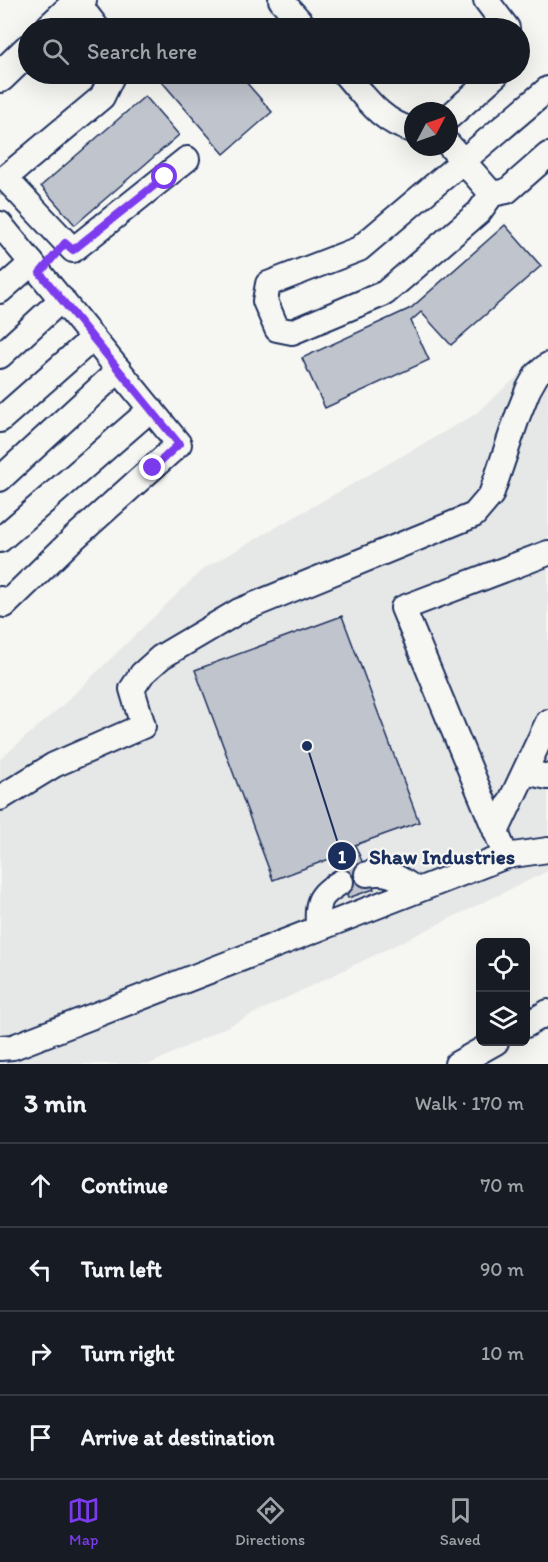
<!DOCTYPE html>
<meta charset="utf-8">
<style>
body{margin:0;font-family:Itim,sans-serif;background:#20242c;color:#f1f3f6}
.controls{position:absolute;right:18px;bottom:18px;display:grid;overflow:hidden;border-radius:9px;box-shadow:0 6px 24px #0002}
.controls button{width:54px;height:54px;display:grid;place-items:center;padding:0;border:0;border-bottom:2px solid #363941;background:#171b24;color:#f1f3f6;font:30px sans-serif}
.compass{position:absolute;left:404px;top:102px;width:54px;height:54px;border-radius:50%;background:#171b24;box-shadow:0 6px 24px #0002;rotate:49deg}
.stop{position:absolute;width:18px;height:18px;margin:-14px;border:4px solid #7c3aed;border-radius:50%;background:#fff}
.stop.end{background:#7c3aed;border-color:#fff;box-shadow:0 2px 6px #0008}
.list{margin:0;padding:0;list-style:none}
h2{display:flex;justify-content:space-between;align-items:center;height:78px;margin:0;padding:0 24px;font-size:26px}
h2 small{font-size:20px;font-weight:400;color:#9ea1a6}
.list li{display:grid;grid-template-columns:39px 1fr auto;gap:18px;align-items:center;box-sizing:border-box;height:84px;padding:0 24px;border-top:2px solid #363941}
.list b{display:block;font-size:22px;white-space:nowrap}
.list em{font-size:20px;font-style:normal;color:#9ea1a6}
.icon{flex:none;width:33px;height:33px;fill:none;stroke:currentColor;stroke-width:2;stroke-linecap:round;stroke-linejoin:round}
.map{position:relative;flex:none;width:548px;height:1064px;overflow:hidden}
.search{position:absolute;background:#171b24;box-shadow:0 6px 24px #0002;left:18px;right:18px;top:18px;height:66px;display:flex;align-items:center;gap:15px;box-sizing:border-box;padding:0 21px;border-radius:33px;color:#9ea1a6;font-size:22px}
.sheet{height:414px;background:#171b24}
nav{display:flex;justify-content:space-around;align-items:center;box-sizing:border-box;height:84px;border-top:2px solid #363941;background:#171b24;font-size:16px;color:#9ea1a6}
nav a{display:grid;justify-items:center;gap:3px}
nav .on{color:#7c3aed}
.map>svg:first-child{display:block}
.built{fill:#e6e7e7}
.building{fill:#c0c4cd;stroke:#1b2f5e;stroke-width:1.5}
.lines{fill:none;stroke-linecap:round;stroke-linejoin:round}
.minor-casing{stroke:#1b2f5e;stroke-width:28}
.major-casing{stroke:#1b2f5e;stroke-width:34}
.minor{stroke:#f6f6f2;stroke-width:24}
.major{stroke:#f6f6f2;stroke-width:30}
.route{stroke:#7c3aed;stroke-width:8}
.leader{fill:none;stroke:#1b2f5e;stroke-width:2}
.callout-dot{fill:#1b2f5e;stroke:#f6f6f2;stroke-width:2}
.mark-label{font-size:18px;text-anchor:middle;font-weight:bold;fill:#fff}
.callout-label{font-size:21px;text-anchor:middle;font-weight:bold;fill:#1b2f5e;stroke:#f6f6f2;stroke-width:4.5;stroke-linejoin:round;paint-order:stroke}
</style>
<div class="map">
<svg width="548" height="1064" viewBox="0 0 548 1064">
<rect width="100%" height="100%" fill="#f6f6f2"/>
<filter id="ink" filterUnits="userSpaceOnUse"><feTurbulence type="fractalNoise" baseFrequency=".0167" numOctaves="2"/><feDisplacementMap in="SourceGraphic" scale="12" xChannelSelector="R" yChannelSelector="G"/><feConvolveMatrix kernelMatrix="1 2 1 2 8 2 1 2 1" color-interpolation-filters="sRGB"/></filter>
<g filter="url(#ink)">
<!-- built -->
<path class="built" d="M548 349V871L150 1064H0V759L64 704 203 569 474 415Z"/>
<!-- building -->
<g class="building">
<path d="M159 74H239L272 112 224 154 157 76Z"/>
<path d="M145 96 179 135 75 225 41 186Z"/>
<path d="M505 225 541 266 451 345 421 312 411 321 429 360 325 408 302 358 411 308Z"/>
<path d="M342 616 419 822 355 845 374 889 348 898 332 858 273 880 195 670Z"/>
</g>
<g class="lines">
<defs>
<g id="minor">
<path d="M281 0 306 28"/>
<path d="M486 0 507 28"/>
<path d="M78 3 97 28"/>
<path d="M113 74 102 97 5 178 73 250 187 159"/>
<path d="M345 74C365 97 382 123 413 130"/>
<path d="M548 89 359 249 268 284 265 301 277 329 292 332 385 293 479 212 492 194 507 191 548 155"/>
<path d="M449 117 497 74"/>
<path d="M449 145 492 194"/>
<path d="M0 224 179 444 72 540 5 605 0 599"/>
<path d="M0 291 32 263"/>
<path d="M0 356 62 299"/>
<path d="M0 420 93 338"/>
<path d="M0 479 119 370"/>
<path d="M0 540 151 409"/>
<path d="M548 553 403 608 506 856 548 850"/>
<path d="M525 772 548 777"/>
<path d="M0 798 54 765 143 726 132 689 142 674 161 657 239 611 474 515 491 495 518 415 528 390 537 374 548 365"/>
<path d="M496 832 548 722"/>
<path d="M367 874C391 870 398 878 417 890"/>
<path d="M318 928C317 901 318 896 341 882"/>
<path d="M526 1025 548 1012"/>
<path d="M0 1048 13 1047 506 856"/>
<path d="M457 1064 496 1042"/>
</g>
<g id="major">
<path d="M51 28 81 0"/>
<path d="M0 77 28 50"/>
</g>
</defs>
<!-- minor casing -->
<use href="#minor" class="minor-casing"/>
<!-- major casing -->
<use href="#major" class="major-casing"/>
<!-- minor -->
<use href="#minor" class="minor"/>
<!-- major -->
<use href="#major" class="major"/>
</g>
</g>
<g class="lines" filter="url(#ink)">
<!-- route -->
<path class="route" d="M153 468 179 444 40 273 65 243 73 250 165 177"/>
</g>
<!-- callouts -->
<path class="leader" d="M307 746L342 856"/>
<g class="callout-dot">
<circle cx="307" cy="746" r="6"/>
<circle cx="342" cy="856" r="15"/>
</g>
<g class="mark-label">
<text x="342" y="863">1</text>
</g>
<g class="callout-label">
<text x="442" y="864">Shaw Industries</text>
</g>
</svg>
<div class="controls">
<button><svg class="icon" aria-label="locate" viewBox="0 0 24 24"><circle cx="12" cy="12" r="6"/><path d="M12 2v4M12 18v4M2 12h4M18 12h4"/></svg></button>
<button><svg class="icon" aria-label="layers" viewBox="0 0 24 24"><path d="M12 4l9 5-9 5-9-5zM3 14l9 5 9-5"/></svg></button>
</div>
<svg class="compass" viewBox="-18 -18 36 36"><path d="M0-13l5 13h-10z" fill="#e53935"/><path d="M0 13l5-13h-10z" fill="#9ea1a6"/></svg>
<div class="stop" style="left:165px;top:177px"></div>
<div class="stop end" style="left:153px;top:468px"></div>
<div class="search"><svg class="icon" aria-label="search" viewBox="0 0 24 24"><circle cx="10" cy="10" r="6"/><path d="M15 15l6 6"/></svg>Search here</div>
</div>
<section class="sheet">
<h2>3 min<small>Walk · 170 m</small></h2>
<ul class="list">
<li><svg class="icon" aria-label="ahead" viewBox="0 0 24 24"><path d="M12 20V5M6 11l6-6 6 6"/></svg><div><b>Continue</b></div><em>70 m</em></li>
<li><svg class="icon" aria-label="left" viewBox="0 0 24 24"><path d="M17 20v-9H6M10 6l-5 5 5 5"/></svg><div><b>Turn left</b></div><em>90 m</em></li>
<li><svg class="icon" aria-label="right" viewBox="0 0 24 24"><path d="M7 20v-9h11M14 6l5 5-5 5"/></svg><div><b>Turn right</b></div><em>10 m</em></li>
<li><svg class="icon" aria-label="arrive" viewBox="0 0 24 24"><path d="M6 21V4h12l-3 4 3 4H6"/></svg><div><b>Arrive at destination</b></div></li>
</ul>
</section>
<nav>
<a class="on"><svg class="icon" aria-label="map" viewBox="0 0 24 24"><path d="M3 6l6-2 6 2 6-2v14l-6 2-6-2-6 2zM9 4v14M15 6v14"/></svg>Map</a>
<a><svg class="icon" aria-label="directions" viewBox="0 0 24 24"><path d="M12 3l9 9-9 9-9-9zM9 14v-3h6M13 9l2 2-2 2"/></svg>Directions</a>
<a><svg class="icon" aria-label="saved" viewBox="0 0 24 24"><path d="M7 4h10v16l-5-4-5 4z"/></svg>Saved</a>
</nav>
